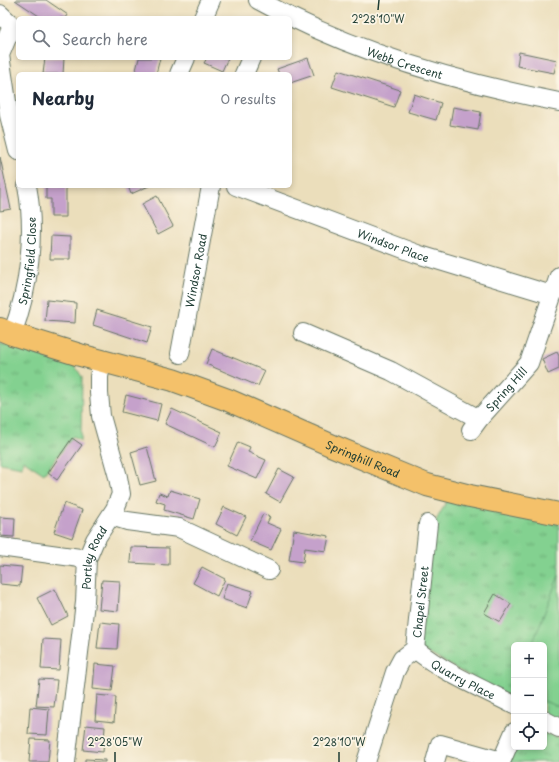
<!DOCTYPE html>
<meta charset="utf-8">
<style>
body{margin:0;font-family:"Playpen Sans",sans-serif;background:#f2f2f3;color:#1f2937}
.controls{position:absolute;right:12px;bottom:12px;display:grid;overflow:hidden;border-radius:6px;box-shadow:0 2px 6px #0003}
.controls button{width:36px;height:36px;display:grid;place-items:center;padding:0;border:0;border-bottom:1px solid #e0e1e3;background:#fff;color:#1f2937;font:20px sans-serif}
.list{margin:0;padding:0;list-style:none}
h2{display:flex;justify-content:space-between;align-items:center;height:52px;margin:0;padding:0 16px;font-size:17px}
h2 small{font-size:13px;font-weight:400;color:#747a83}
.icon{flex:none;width:22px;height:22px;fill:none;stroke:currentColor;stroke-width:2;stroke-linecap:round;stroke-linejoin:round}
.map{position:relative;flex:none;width:559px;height:762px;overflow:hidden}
.search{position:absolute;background:#fff;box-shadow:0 2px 6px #0003;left:16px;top:16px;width:276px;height:44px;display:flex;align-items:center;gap:10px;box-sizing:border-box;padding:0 14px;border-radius:6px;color:#747a83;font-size:15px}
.panel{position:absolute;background:#fff;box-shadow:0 2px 6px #0003;left:16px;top:72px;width:276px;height:116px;border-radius:6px}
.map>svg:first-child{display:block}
.grass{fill:url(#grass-tufts);stroke:#518762}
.pitch{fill:#83d190;stroke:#518762}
.building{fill:#c5a1cb}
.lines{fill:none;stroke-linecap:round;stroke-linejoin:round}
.minor-casing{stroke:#667563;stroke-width:20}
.major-casing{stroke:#667563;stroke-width:24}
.minor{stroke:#fff;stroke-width:18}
.major{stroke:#f4c16a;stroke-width:22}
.ticks{fill:none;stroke:#1f3d34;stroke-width:1.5}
.labels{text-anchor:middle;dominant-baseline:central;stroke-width:3.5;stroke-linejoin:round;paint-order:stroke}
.street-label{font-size:11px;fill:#1f3d34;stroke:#fcf5e5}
.ticks-label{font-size:10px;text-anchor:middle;fill:#1f3d34;stroke:#fcf5e5;stroke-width:3.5;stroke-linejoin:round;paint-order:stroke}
</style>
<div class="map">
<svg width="559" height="762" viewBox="0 0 559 762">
<defs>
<pattern id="grass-tufts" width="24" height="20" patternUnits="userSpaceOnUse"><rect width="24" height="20" fill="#83d190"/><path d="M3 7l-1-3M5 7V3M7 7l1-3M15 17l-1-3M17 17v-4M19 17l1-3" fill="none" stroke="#6bab76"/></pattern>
</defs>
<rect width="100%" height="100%" fill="#fcf5e5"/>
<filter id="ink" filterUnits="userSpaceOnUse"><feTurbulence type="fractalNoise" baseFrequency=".025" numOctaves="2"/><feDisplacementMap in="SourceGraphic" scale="8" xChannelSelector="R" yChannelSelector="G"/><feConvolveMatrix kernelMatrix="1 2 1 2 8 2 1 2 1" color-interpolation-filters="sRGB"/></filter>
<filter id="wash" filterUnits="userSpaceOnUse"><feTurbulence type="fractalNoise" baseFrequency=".012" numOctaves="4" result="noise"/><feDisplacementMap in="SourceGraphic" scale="16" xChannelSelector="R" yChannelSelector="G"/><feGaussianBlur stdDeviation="0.9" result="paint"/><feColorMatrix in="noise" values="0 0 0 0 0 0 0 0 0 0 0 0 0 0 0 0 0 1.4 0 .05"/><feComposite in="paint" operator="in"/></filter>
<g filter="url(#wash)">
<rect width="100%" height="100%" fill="#ebdebb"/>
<!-- grass -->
<g class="grass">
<path d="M0 343 75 366 82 377 81 441 73 436 44 474 23 460 22 467 0 463Z"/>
<path d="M452 492 559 514V724L544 716V645H514V701L419 648 434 524Z"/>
<path d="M544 733 559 738V762H506L514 747H544Z"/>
</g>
<!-- pitch -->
<path class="pitch" d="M559 575V707L544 701V645H532Z"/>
<g id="blocks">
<!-- building -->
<g class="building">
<path d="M15 0H46L68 15 66 18H42Z"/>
<path d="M519 52 557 60 554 73 517 66Z"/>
<path d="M45 58H64L63 74H43Z"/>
<path d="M139 58H160L156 74H135Z"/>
<path d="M207 58H228L222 71 204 63Z"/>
<path d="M308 58 314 75 290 83V74H279L277 69Z"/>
<path d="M338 70 400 90 394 107 332 87Z"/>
<path d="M414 94 441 103 436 120 408 112Z"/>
<path d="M453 107 481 112 478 130 450 125Z"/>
<path d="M0 157 11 209 0 211Z"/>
<path d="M46 186H66V217H51V199H46Z"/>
<path d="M128 186H149L131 194Z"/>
<path d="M157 196 173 226 158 234 142 204Z"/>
<path d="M51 236 70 237V259H50Z"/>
<path d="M47 300 76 303 75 323 45 321Z"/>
<path d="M97 310 152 327 147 343 93 325Z"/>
<path d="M212 349 265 371 258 386 206 364Z"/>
<path d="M557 352 559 356V369L548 374 542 359Z"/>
<path d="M126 395 161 404 157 421 122 412Z"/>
<path d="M172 409 222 432 215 447 165 424Z"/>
<path d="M72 438 82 445 57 480 48 473Z"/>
<path d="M238 442 250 447 248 452 266 460 257 479 227 466Z"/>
<path d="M147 447 156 481 140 485 131 452Z"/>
<path d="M279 469 294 477 280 502 266 494Z"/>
<path d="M170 490 200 499 194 519 164 510 165 504 156 501 159 493 168 496Z"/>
<path d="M64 503 82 510 72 538 54 532Z"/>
<path d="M224 507 246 517 237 535 216 524Z"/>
<path d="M263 514 270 517 267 523 281 529 271 550 250 541Z"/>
<path d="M0 517 15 518 14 537 0 536Z"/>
<path d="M294 530 329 536 326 551 305 548 303 562 289 560Z"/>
<path d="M131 547 169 548V565L130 563Z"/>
<path d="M0 565 22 567 20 586 0 584Z"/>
<path d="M202 567 225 579 217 596 193 583Z"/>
<path d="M102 580 120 581 118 611 99 609Z"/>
<path d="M227 583 253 591 247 608 222 599Z"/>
<path d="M55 589 68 616 51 625 37 598Z"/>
<path d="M495 594 511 604 500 622 484 613Z"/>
<path d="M100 622 119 624 117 649 97 648Z"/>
<path d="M43 639 61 640 59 670 41 669Z"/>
<path d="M95 664 115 666 112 691 93 689Z"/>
<path d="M39 679 57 680 54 707 36 706Z"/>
<path d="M97 695 116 697 114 722 95 720Z"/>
<path d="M30 707 49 709 47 735 28 734Z"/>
<path d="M86 725 105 727 103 752 83 750Z"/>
<path d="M31 739 50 740 48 762H29Z"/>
<path d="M85 759 105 760V762H85Z"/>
</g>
</g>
</g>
<g filter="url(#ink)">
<use href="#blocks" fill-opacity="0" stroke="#667563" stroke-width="1"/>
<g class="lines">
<defs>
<g id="minor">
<path id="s1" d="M258 0C351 52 456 82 559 102"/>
<path d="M0 14 18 31"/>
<path d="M203 18 211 0"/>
<path d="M12 26 0 55 9 115 18 151"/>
<path d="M179 74 186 58"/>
<path d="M244 74 251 58"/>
<path id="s2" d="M236 186 417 254 552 295"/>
<path d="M303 333 391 371 479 419"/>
<path id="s3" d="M12 334C29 290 36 233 27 186"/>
<path id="s4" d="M180 354 211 186"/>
<path id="s5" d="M471 430 479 419 529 363 559 276"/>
<path d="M111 516 127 521 179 528 269 570"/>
<path d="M0 547 87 559"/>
<path id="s6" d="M415 649C444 673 481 688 514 705"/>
<path d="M544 720 559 728"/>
<path id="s7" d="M66 762 85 602 87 559 95 540 115 509 121 494 118 477 101 416 99 393V377L102 360"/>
<path id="s8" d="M366 762 395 672 402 659 415 649 428 524"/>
<path d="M435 762 440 744 501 761"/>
<path d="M501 762 514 732"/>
</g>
<g id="major">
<path id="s9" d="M0 329 12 334 80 355 173 380 228 400 333 446 427 485 470 496 559 514"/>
</g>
</defs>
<!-- minor casing -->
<use href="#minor" class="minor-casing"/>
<!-- major casing -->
<use href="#major" class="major-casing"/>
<!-- minor -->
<use href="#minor" class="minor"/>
<!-- major -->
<use href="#major" class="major"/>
</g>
</g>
<!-- ticks -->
<path class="ticks" d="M378 10 379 0M115 762V752M339 762V752"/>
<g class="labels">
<!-- street labels -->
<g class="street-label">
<text stroke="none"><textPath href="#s1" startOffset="160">Webb Crescent</textPath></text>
<text stroke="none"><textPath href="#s2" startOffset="168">Windsor Place</textPath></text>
<text stroke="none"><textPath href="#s3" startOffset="75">Springfield Close</textPath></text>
<text stroke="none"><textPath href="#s4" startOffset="85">Windsor Road</textPath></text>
<text stroke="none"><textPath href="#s5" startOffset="54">Spring Hill</textPath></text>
<text stroke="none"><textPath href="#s9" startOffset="386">Springhill Road</textPath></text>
<text stroke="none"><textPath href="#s7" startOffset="207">Portley Road</textPath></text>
<text stroke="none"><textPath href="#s8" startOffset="173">Chapel Street</textPath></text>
<text stroke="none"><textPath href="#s6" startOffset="57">Quarry Place</textPath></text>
</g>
</g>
<g class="ticks-label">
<text x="378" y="23">2°28'10"W</text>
<text x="115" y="746">2°28'05"W</text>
<text x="339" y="746">2°28'10"W</text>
</g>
</svg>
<div class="controls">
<button>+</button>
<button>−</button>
<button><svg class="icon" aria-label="locate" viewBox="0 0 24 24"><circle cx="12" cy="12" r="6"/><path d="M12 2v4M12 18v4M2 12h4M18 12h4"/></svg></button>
</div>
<div class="search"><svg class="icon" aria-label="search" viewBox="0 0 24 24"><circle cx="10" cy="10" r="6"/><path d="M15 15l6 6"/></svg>Search here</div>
<section class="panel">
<h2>Nearby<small>0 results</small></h2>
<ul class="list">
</ul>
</section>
</div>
